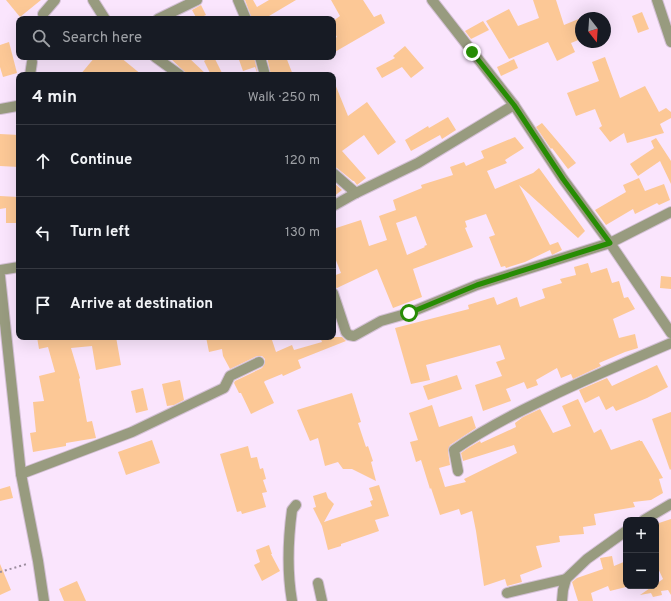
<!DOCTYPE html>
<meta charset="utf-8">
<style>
body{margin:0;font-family:Overpass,sans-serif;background:#20242c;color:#f1f3f6}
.controls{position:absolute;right:12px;bottom:12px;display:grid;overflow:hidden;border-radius:8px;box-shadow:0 4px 16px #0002}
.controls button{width:36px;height:36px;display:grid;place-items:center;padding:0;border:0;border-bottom:1px solid #363941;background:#171b24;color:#f1f3f6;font:20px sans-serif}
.compass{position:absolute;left:575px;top:12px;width:36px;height:36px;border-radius:50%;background:#171b24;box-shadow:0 4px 16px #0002;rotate:163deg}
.stop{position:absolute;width:12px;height:12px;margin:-9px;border:3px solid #278c04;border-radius:50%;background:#fff}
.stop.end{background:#278c04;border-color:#fff;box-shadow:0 1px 4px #0008}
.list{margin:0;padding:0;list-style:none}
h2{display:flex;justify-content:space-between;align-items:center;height:52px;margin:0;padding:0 16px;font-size:17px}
h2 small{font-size:13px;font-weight:400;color:#9ea1a6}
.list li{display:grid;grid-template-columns:26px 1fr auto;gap:12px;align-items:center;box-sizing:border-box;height:72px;padding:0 16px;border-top:1px solid #363941}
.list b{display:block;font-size:15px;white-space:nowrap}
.list em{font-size:13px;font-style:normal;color:#9ea1a6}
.icon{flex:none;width:22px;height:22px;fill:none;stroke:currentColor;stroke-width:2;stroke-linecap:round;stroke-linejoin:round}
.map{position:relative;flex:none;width:671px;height:601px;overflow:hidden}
.search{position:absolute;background:#171b24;box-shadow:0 4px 16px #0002;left:16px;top:16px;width:320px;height:44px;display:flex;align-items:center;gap:10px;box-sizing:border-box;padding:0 14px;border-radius:8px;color:#9ea1a6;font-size:15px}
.panel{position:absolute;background:#171b24;box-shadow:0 4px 16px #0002;left:16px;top:72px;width:320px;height:268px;border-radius:8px}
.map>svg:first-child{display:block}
.building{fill:#fcc896;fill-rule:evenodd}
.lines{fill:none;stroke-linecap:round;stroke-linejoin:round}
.minor-casing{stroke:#d4c1d6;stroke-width:12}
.path{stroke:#9b8c9d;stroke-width:2;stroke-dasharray:2 3;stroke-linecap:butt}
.minor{stroke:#989b7f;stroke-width:10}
.route{stroke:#278c04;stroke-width:5}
</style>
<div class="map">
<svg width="671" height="601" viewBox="0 0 671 601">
<rect width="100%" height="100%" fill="#fae5fd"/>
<!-- building -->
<g class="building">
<path d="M6 0H41L20 17Z"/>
<path d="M245 0H253L257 7 269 0H296L264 19H252Z"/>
<path d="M331 0H363L374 17 381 14 385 23 333 53V39L337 37 333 30V21L340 16Z"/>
<path d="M533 0H556L564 25 581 18V39L571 43 575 52 557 61 548 42 509 59 486 21 509 9 518 26 539 18Z"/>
<path d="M201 5 206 15 197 19 192 10Z"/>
<path d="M642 12 649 29 638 33 632 16Z"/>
<path d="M483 21 489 30 471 39 465 31Z"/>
<path d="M9 42 17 73 3 77 0 67V45Z"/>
<path d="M405 46 424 68 411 78 402 67 382 78 376 68 395 58 393 56Z"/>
<path d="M95 57H120L142 75H80Z"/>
<path d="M169 57H188L207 75H188Z"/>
<path d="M210 57H214L223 75H211L204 61Z"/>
<path d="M238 57H254L258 75 255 67 243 71Z"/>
<path d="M267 57H286L293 75H271Z"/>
<path d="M605 57 620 98 645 86 659 112 666 108 671 112V118L660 124 664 133 627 143 624 133 610 142 599 128 602 126 595 109 576 116 567 93 599 81 592 62Z"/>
<path d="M514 59 518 68 501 76 497 67Z"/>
<path d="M333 79 348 116 367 102 396 142 378 155 364 135 342 151 366 178 357 185 354 181H353L337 168 333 167Z"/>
<path d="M448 117 456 130 442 139 440 135 411 151 405 140 428 126 429 128Z"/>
<path d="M542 123 576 163 568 169 552 148 551 149 536 127Z"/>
<path d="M0 134 19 135V167L0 166Z"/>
<path d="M515 137 524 148 505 160 507 163 487 171 495 189 533 173 539 168 585 231 578 238 519 185 550 245 558 242 562 250 552 255 550 250 525 262 506 268 505 266 501 267 489 237 495 235 486 214 465 221 467 227 465 228 473 247 413 269 422 297 393 308 377 269 337 288 333 287V276L341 273 333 253V229L361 220 369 246 387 240 379 216 396 210 393 200 422 188 421 185 453 175 450 167 464 162 466 166 484 158 481 151ZM416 216 427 245 424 246 425 247 407 255 396 223Z"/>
<path d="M656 138 671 161V184L660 161 638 176 630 164 654 148 651 141Z"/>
<path d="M639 178 645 191 664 184 670 200 659 205 657 203 635 214 633 209 606 225 595 210 626 192 623 185Z"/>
<path d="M333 182 342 190 333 197Z"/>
<path d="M0 196 18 197 16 223H6V208L0 209Z"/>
<path d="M588 263 591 273 607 268 612 283 619 281 624 298 628 297 635 309 613 319 619 338 635 334 638 348 625 352 599 363 601 366 573 379 571 374 561 378 557 368 536 380 538 385 527 389 524 382 506 389 511 401 483 411 475 385 502 376 496 362 505 359 500 345 426 365 430 380 411 384 395 328 469 309 468 305 494 297 497 305 517 297 520 307 545 298 542 289 562 283 560 279 576 275 574 267Z"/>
<path d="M661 276 671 277V289L660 288Z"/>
<path d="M37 337H116L121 365 96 370 92 346 71 348 80 378 79 379 87 422 92 421 96 438 66 443V446L33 452 30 433 36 432 33 402 44 401 39 376 55 372 48 347 39 349Z"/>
<path d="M206 337H271L276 352 292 345 294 350 322 342 320 337H342L346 341 298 360 301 368 283 376 282 374 265 381 264 382 274 403 251 414 241 393H239L234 383 235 381 262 368 265 363V359L262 356H257L230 369 223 356 222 349 209 352Z"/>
<path d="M657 365 668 387 647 398 616 411 613 406 606 410 599 396 585 403 579 390 607 378 612 386Z"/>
<path d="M457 375 462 389 428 400 423 386Z"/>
<path d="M180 380 184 400 174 405 167 406 162 384Z"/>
<path d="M143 388 148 410 136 413 131 391Z"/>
<path d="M352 393 361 422 358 423 366 447 368 446 373 461 371 462 376 481 352 469H343L338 462 325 466 318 438 310 441 297 410Z"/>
<path d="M578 399 594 433 601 429 611 450 640 440V441H642L663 478 659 479 663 493 651 500 633 502 635 507 594 514 596 525 583 527 584 534 559 536 560 542 536 546 542 567 520 575 522 582 507 586 505 579 484 586 476 531 472 511 461 515 459 509 440 515 431 488 430 489 421 460 416 462 410 442 418 440 409 413 432 405 439 427 472 416 476 428 450 445 448 451 450 465 439 468 445 487 466 482 464 479 517 453 514 445 463 461 461 453 468 448 480 441 481 443 516 427 515 423 523 417 540 409 553 433 571 426 562 406Z"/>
<path d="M671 412V469L670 470 652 419Z"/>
<path d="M152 440 160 463 126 475 118 452Z"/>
<path d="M248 446 251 458 257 457 260 469 263 468 266 479 263 480 267 492 262 493 266 507 242 514 241 511 237 512 220 454Z"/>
<path d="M379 485 389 516 375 520 379 531 341 544V546L328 550 322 526 313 508 316 507 313 496 326 492 328 498 334 504 324 522 372 506 370 501 373 500 369 488Z"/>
<path d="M10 486 13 498 0 501V489Z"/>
<path d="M671 519V595L668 590 661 591 662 595 653 597 651 593 640 595 653 586H656V584L663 579 656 564V524Z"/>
<path d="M269 545 272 554H271L280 571 262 581 254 565 260 562 256 550Z"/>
<path d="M612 556 614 566 626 561V587L610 591 608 586 591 593 593 601H578L572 582 577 578 603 569 600 558Z"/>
<path d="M0 564 11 590 0 595Z"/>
<path d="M77 581 86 601H64L59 589Z"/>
</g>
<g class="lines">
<defs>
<g id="minor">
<path d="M93 0 105 19"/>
<path d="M238 0 246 19"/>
<path d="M432 0 514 105 563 179 610 243 671 333"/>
<path d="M657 0 671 42"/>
<path d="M43 14 55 0"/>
<path d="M158 19 197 0"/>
<path d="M155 57 180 75"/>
<path d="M260 57 265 75"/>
<path d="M30 75 32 62"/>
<path d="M0 109 17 106 19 105"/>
<path d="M333 173 356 193"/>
<path d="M333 206 356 193 418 163 514 105"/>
<path d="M0 270 19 267"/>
<path d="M0 276 21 474 38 561 44 601"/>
<path d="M333 293 346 332 349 335 354 336 381 321 409 313 477 285 610 243 671 212"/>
<path d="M458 471 454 450C481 431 510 416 539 402 583 380 627 362 671 343"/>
<path d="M21 474 132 432 224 388 230 376 259 362"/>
<path d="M644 520 671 504"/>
<path d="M318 583 322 601"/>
<path d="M507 593 566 579"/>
<path d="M292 601C287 572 288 540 292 510L296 505"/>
<path d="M562 601 563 590 566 579 587 559 626 531"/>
</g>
</defs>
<!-- minor casing -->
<use href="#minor" class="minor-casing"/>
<!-- path -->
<path class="path" d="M0 572 27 564"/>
<!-- minor -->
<use href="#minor" class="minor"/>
</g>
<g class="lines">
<!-- route -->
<path class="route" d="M409 313 477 285 610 243 563 179 514 105 472 52"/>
</g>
</svg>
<div class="controls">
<button>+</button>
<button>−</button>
</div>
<svg class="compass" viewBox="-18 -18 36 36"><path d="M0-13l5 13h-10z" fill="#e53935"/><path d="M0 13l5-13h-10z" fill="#9ea1a6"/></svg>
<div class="stop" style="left:409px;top:313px"></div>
<div class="stop end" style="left:472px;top:52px"></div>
<div class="search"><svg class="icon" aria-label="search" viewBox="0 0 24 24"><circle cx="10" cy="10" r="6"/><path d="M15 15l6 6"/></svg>Search here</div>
<section class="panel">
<h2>4 min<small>Walk · 250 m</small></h2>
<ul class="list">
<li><svg class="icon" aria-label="ahead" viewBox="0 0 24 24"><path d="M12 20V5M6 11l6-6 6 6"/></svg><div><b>Continue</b></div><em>120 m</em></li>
<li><svg class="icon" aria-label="left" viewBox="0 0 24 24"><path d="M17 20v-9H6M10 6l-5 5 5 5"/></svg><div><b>Turn left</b></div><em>130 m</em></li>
<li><svg class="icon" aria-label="arrive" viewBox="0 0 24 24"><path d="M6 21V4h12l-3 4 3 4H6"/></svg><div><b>Arrive at destination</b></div></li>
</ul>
</section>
</div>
